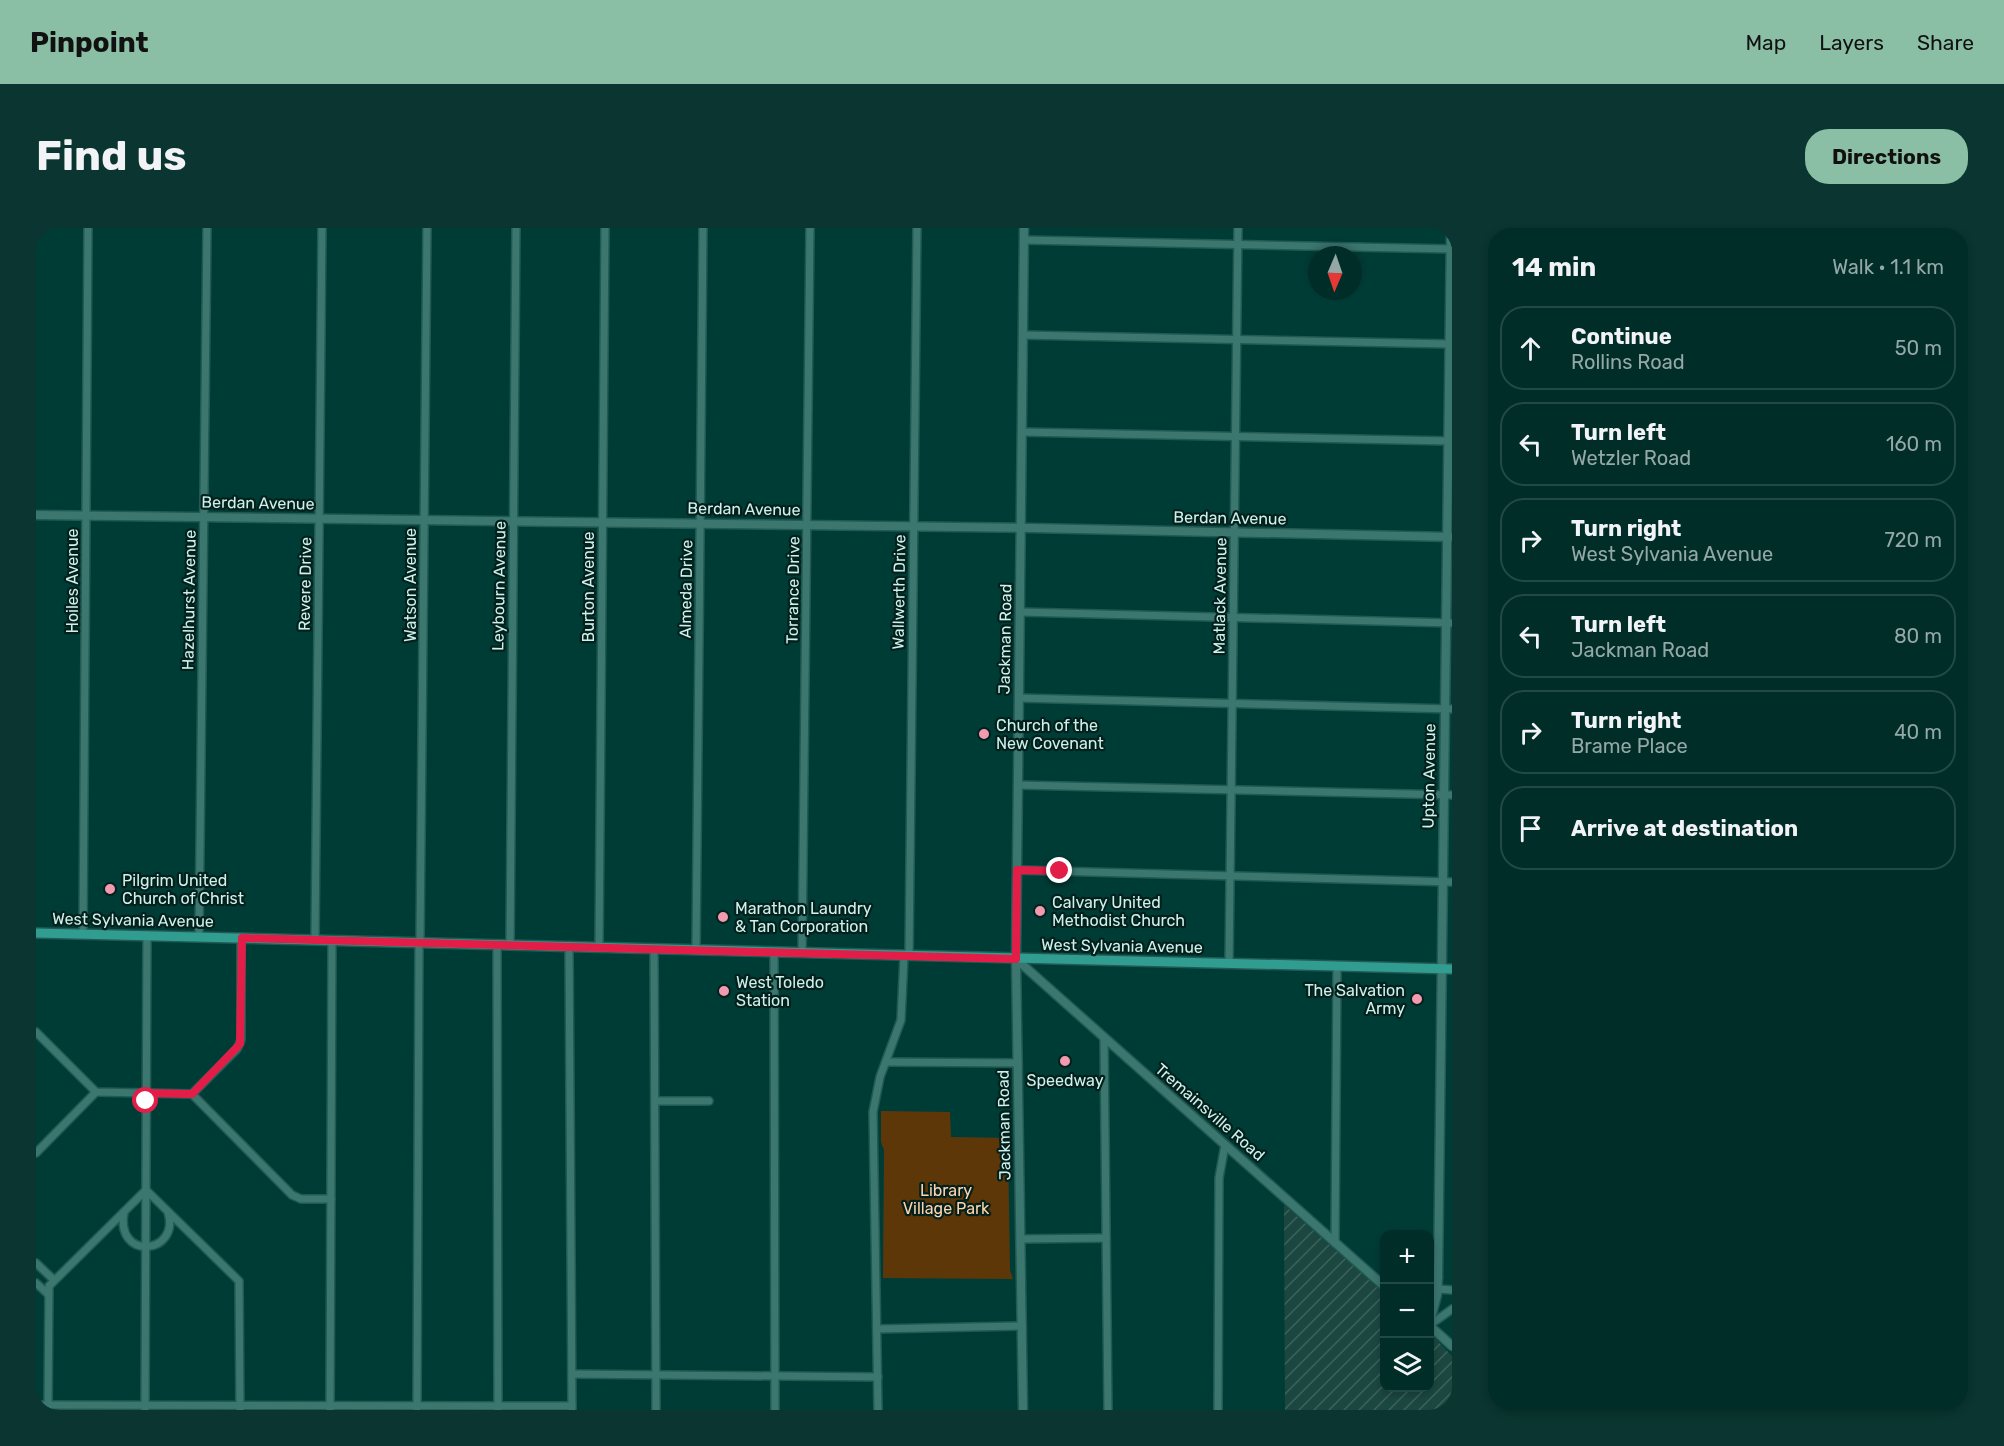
<!DOCTYPE html>
<meta charset="utf-8">
<style>
body{margin:0;font-family:Rubik,sans-serif;background:#0a3530;color:#f1f3f6}
.controls{position:absolute;right:18px;bottom:18px;display:grid;overflow:hidden;border-radius:12px;box-shadow:0 3px 9px #0003}
.controls button{width:54px;height:54px;display:grid;place-items:center;padding:0;border:0;border-bottom:2px solid #224945;background:#002d28;color:#f1f3f6;font:30px sans-serif}
.compass{position:absolute;left:1272px;top:18px;width:54px;height:54px;border-radius:50%;background:#002d28;box-shadow:0 3px 9px #0003;rotate:182deg}
.stop{position:absolute;width:18px;height:18px;margin:-14px;border:4px solid #e11d48;border-radius:50%;background:#fff}
.stop.end{background:#e11d48;border-color:#fff;box-shadow:0 2px 6px #0008}
.list{margin:0;padding:0;list-style:none}
h2{display:flex;justify-content:space-between;align-items:center;height:78px;margin:0;padding:0 24px;font-size:26px}
h2 small{font-size:20px;font-weight:400;color:#95a8a8}
.list li{display:grid;grid-template-columns:39px 1fr auto;gap:18px;align-items:center;box-sizing:border-box;height:84px;margin:0 12px 12px;padding:0 12px;border:2px solid #224945;border-radius:24px}
.list b{display:block;font-size:22px;white-space:nowrap}
.list p{margin:0;font-size:20px;white-space:nowrap;color:#95a8a8}
.list em{font-size:20px;font-style:normal;color:#95a8a8}
.icon{flex:none;width:33px;height:33px;fill:none;stroke:currentColor;stroke-width:2;stroke-linecap:round;stroke-linejoin:round}
.map{position:relative;flex:none;width:1416px;height:1182px;overflow:hidden;border-radius:24px}
header{display:flex;align-items:center;gap:36px;box-sizing:border-box;height:84px;padding:0 30px;background:#8abfa5;color:#111}
header strong{font-size:28px}
nav{display:flex;gap:33px;margin-inline-start:auto;font-size:21px}
.intro{display:flex;align-items:center;justify-content:space-between;box-sizing:border-box;height:144px;padding:0 36px}
h1{margin:0;font-size:42px}
.button{padding:15px 27px;border-radius:24px;background:#8abfa5;color:#111;font-size:21px;font-weight:700}
main{display:flex;gap:36px;padding:0 36px}
aside{flex:1;background:#002d28;border-radius:24px;box-shadow:0 3px 9px #0003}
.map>svg:first-child{display:block}
.industrial{fill:url(#industrial-furrows)}
.green{fill:#5e3709}
.lines{fill:none;stroke-linecap:round;stroke-linejoin:round}
.minor-casing{stroke:#215953;stroke-width:10}
.tertiary-casing{stroke:#215953;stroke-width:11}
.secondary-casing{stroke:#215953;stroke-width:12}
.minor{stroke:#3b776f;stroke-width:7}
.tertiary{stroke:#3b776f;stroke-width:8}
.secondary{stroke:#319d91;stroke-width:9}
.route{stroke:#e11d48;stroke-width:8}
.poi-dot{fill:#f29aaf;stroke:#03201c;stroke-width:2}
.labels{text-anchor:middle;dominant-baseline:central;stroke-width:4.5;stroke-linejoin:round;paint-order:stroke}
.street-label{font-size:16px;fill:#cff1eb;stroke:#03201c}
.poi-label{font-size:16px;fill:#cff1eb;stroke:#03201c;text-anchor:start}
.park-label{font-size:16px;fill:#fed4ae;stroke:#03201c}
</style>
<header>
<strong>Pinpoint</strong>
<nav><a>Map</a><a>Layers</a><a>Share</a></nav>
</header>
<div class="intro"><h1>Find us</h1><a class="button">Directions</a></div>
<main>
<div class="map">
<svg width="1416" height="1182" viewBox="0 0 1416 1182">
<defs>
<pattern id="industrial-furrows" width="10" height="10" patternUnits="userSpaceOnUse" patternTransform="scale(1.5)"><rect width="10" height="10" fill="#1c4741"/><path d="M-1 1l2-2M0 10L10 0M9 11l2-2" fill="none" stroke="#3c625d"/></pattern>
</defs>
<rect width="100%" height="100%" fill="#003c36"/>
<!-- industrial -->
<path class="industrial" d="M1248 977 1348 1065V1160H1394V1105L1416 1128V1182H1249Z"/>
<!-- green -->
<path class="green" d="M845 883 914 884 915 909 974 910 972 920 974 1042 977 1051 847 1050 848 922 845 914Z"/>
<g class="lines">
<defs>
<g id="minor">
<path d="M988 12 1415 21"/>
<path d="M987 107 1414 116"/>
<path d="M986 204 1413 213"/>
<path d="M984 384 1416 395"/>
<path d="M983 470 1416 481"/>
<path d="M982 557 1416 567"/>
<path d="M981 642 1416 654"/>
<path d="M47 705 52 0"/>
<path d="M163 708 171 0"/>
<path d="M279 712 286 0"/>
<path d="M384 715 391 0"/>
<path d="M461 716 462 1182"/>
<path d="M474 717 480 0"/>
<path d="M533 718 536 1181"/>
<path d="M563 719 569 0"/>
<path d="M618 721 620 1182"/>
<path d="M660 722 667 0"/>
<path d="M738 724 739 1182"/>
<path d="M766 725 774 0"/>
<path d="M873 728 881 0"/>
<path d="M1193 736 1202 0"/>
<path d="M0 804 60 864 156 866 256 967 265 971H295"/>
<path d="M1068 811 1072 1182"/>
<path d="M850 834 982 835"/>
<path d="M156 866 201 821 205 812V710"/>
<path d="M619 873H673"/>
<path d="M0 925 60 864"/>
<path d="M88 984C79 1034 145 1026 132 984"/>
<path d="M985 1011 1070 1010"/>
<path d="M1299 1015 1301 738"/>
<path d="M0 1035 18 1052"/>
<path d="M0 1055 12 1066"/>
<path d="M1402 1061 1416 1062"/>
<path d="M1394 1097 1416 1081"/>
<path d="M841 1101 986 1098"/>
<path d="M536 1146 842 1149"/>
<path d="M0 1177 536 1178"/>
<path d="M381 1180 383 715"/>
<path d="M12 1182 13 1058 110 962 203 1053 204 1182"/>
<path d="M109 1182 111 707"/>
<path d="M294 1182 296 712"/>
<path d="M842 1182 837 884 844 849 865 792 868 728"/>
<path d="M1182 1182 1183 950 1189 917"/>
</g>
<g id="tertiary">
<path d="M0 287 996 300 1416 309"/>
<path d="M980 731 1348 1058"/>
<path d="M1394 1058 1402 1049"/>
<path d="M1394 1094 1401 1067 1402 1049 1415 0"/>
<path d="M1394 1098 1416 1118"/>
<path d="M987 1182 980 731 988 0"/>
</g>
<path id="secondary" d="M0 705 1416 741"/>
</defs>
<!-- minor casing -->
<use href="#minor" class="minor-casing"/>
<!-- tertiary casing -->
<use href="#tertiary" class="tertiary-casing"/>
<!-- secondary casing -->
<use href="#secondary" class="secondary-casing"/>
<!-- minor -->
<use href="#minor" class="minor"/>
<!-- tertiary -->
<use href="#tertiary" class="tertiary"/>
<!-- secondary -->
<use href="#secondary" class="secondary"/>
</g>
<g class="lines">
<!-- route -->
<path class="route" d="M110 873V865L156 866 204 816 206 710 980 731 981 642 1024 643"/>
</g>
<!-- markers -->
<g class="poi-dot">
<circle cx="948" cy="506" r="6"/>
<circle cx="74" cy="661" r="6"/>
<circle cx="1004" cy="683" r="6"/>
<circle cx="687" cy="689" r="6"/>
<circle cx="688" cy="763" r="6"/>
<circle cx="1381" cy="771" r="6"/>
<circle cx="1029" cy="833" r="6"/>
</g>
<g class="labels">
<!-- street labels -->
<g class="street-label">
<text transform="translate(222 275) rotate(1)">Berdan Avenue</text>
<text transform="translate(708 281) rotate(1)">Berdan Avenue</text>
<text transform="translate(1194 290) rotate(1)">Berdan Avenue</text>
<text transform="translate(36 353) rotate(-90)">Hoiles Avenue</text>
<text transform="translate(269 356) rotate(-89)">Revere Drive</text>
<text transform="translate(374 357) rotate(-90)">Watson Avenue</text>
<text transform="translate(463 358) rotate(-89)">Leybourn Avenue</text>
<text transform="translate(552 359) rotate(-90)">Burton Avenue</text>
<text transform="translate(650 361) rotate(-89)">Almeda Drive</text>
<text transform="translate(757 362) rotate(-89)">Torrance Drive</text>
<text transform="translate(863 364) rotate(-89)">Wallwerth Drive</text>
<text transform="translate(1184 368) rotate(-89)">Matlack Avenue</text>
<text transform="translate(153 372) rotate(-89)">Hazelhurst Avenue</text>
<text transform="translate(969 411) rotate(-89)">Jackman Road</text>
<text transform="translate(1393 548) rotate(-89)">Upton Avenue</text>
<text transform="translate(97 692) rotate(1)">West Sylvania Avenue</text>
<text transform="translate(1086 718) rotate(1)">West Sylvania Avenue</text>
<text transform="translate(1174 884) rotate(41)">Tremainsville Road</text>
<text transform="translate(968 897) rotate(-91)">Jackman Road</text>
</g>
<!-- poi labels -->
<g class="poi-label">
<text x="960" y="497">Church of the<tspan x="960" dy="18">New Covenant</tspan></text>
<text x="86" y="652">Pilgrim United<tspan x="86" dy="18">Church of Christ</tspan></text>
<text x="1016" y="674">Calvary United<tspan x="1016" dy="18">Methodist Church</tspan></text>
<text x="699" y="680">Marathon Laundry<tspan x="699" dy="18">&amp; Tan Corporation</tspan></text>
<text x="700" y="754">West Toledo<tspan x="700" dy="18">Station</tspan></text>
<text x="1369" y="762" text-anchor="end">The Salvation<tspan x="1369" dy="18">Army</tspan></text>
<text x="1029" y="852" text-anchor="middle">Speedway</text>
</g>
<!-- park labels -->
<g class="park-label">
<text x="910" y="962">Library<tspan x="910" dy="18">Village Park</tspan></text>
</g>
</g>
</svg>
<div class="controls">
<button>+</button>
<button>−</button>
<button><svg class="icon" aria-label="layers" viewBox="0 0 24 24"><path d="M12 4l9 5-9 5-9-5zM3 14l9 5 9-5"/></svg></button>
</div>
<svg class="compass" viewBox="-18 -18 36 36"><path d="M0-13l5 13h-10z" fill="#e53935"/><path d="M0 13l5-13h-10z" fill="#95a8a8"/></svg>
<div class="stop" style="left:110px;top:873px"></div>
<div class="stop end" style="left:1024px;top:643px"></div>
</div>
<aside>
<h2>14 min<small>Walk · 1.1 km</small></h2>
<ul class="list">
<li><svg class="icon" aria-label="ahead" viewBox="0 0 24 24"><path d="M12 20V5M6 11l6-6 6 6"/></svg><div><b>Continue</b><p>Rollins Road</p></div><em>50 m</em></li>
<li><svg class="icon" aria-label="left" viewBox="0 0 24 24"><path d="M17 20v-9H6M10 6l-5 5 5 5"/></svg><div><b>Turn left</b><p>Wetzler Road</p></div><em>160 m</em></li>
<li><svg class="icon" aria-label="right" viewBox="0 0 24 24"><path d="M7 20v-9h11M14 6l5 5-5 5"/></svg><div><b>Turn right</b><p>West Sylvania Avenue</p></div><em>720 m</em></li>
<li><svg class="icon" aria-label="left" viewBox="0 0 24 24"><path d="M17 20v-9H6M10 6l-5 5 5 5"/></svg><div><b>Turn left</b><p>Jackman Road</p></div><em>80 m</em></li>
<li><svg class="icon" aria-label="right" viewBox="0 0 24 24"><path d="M7 20v-9h11M14 6l5 5-5 5"/></svg><div><b>Turn right</b><p>Brame Place</p></div><em>40 m</em></li>
<li><svg class="icon" aria-label="arrive" viewBox="0 0 24 24"><path d="M6 21V4h12l-3 4 3 4H6"/></svg><div><b>Arrive at destination</b></div></li>
</ul>
</aside>
</main>
